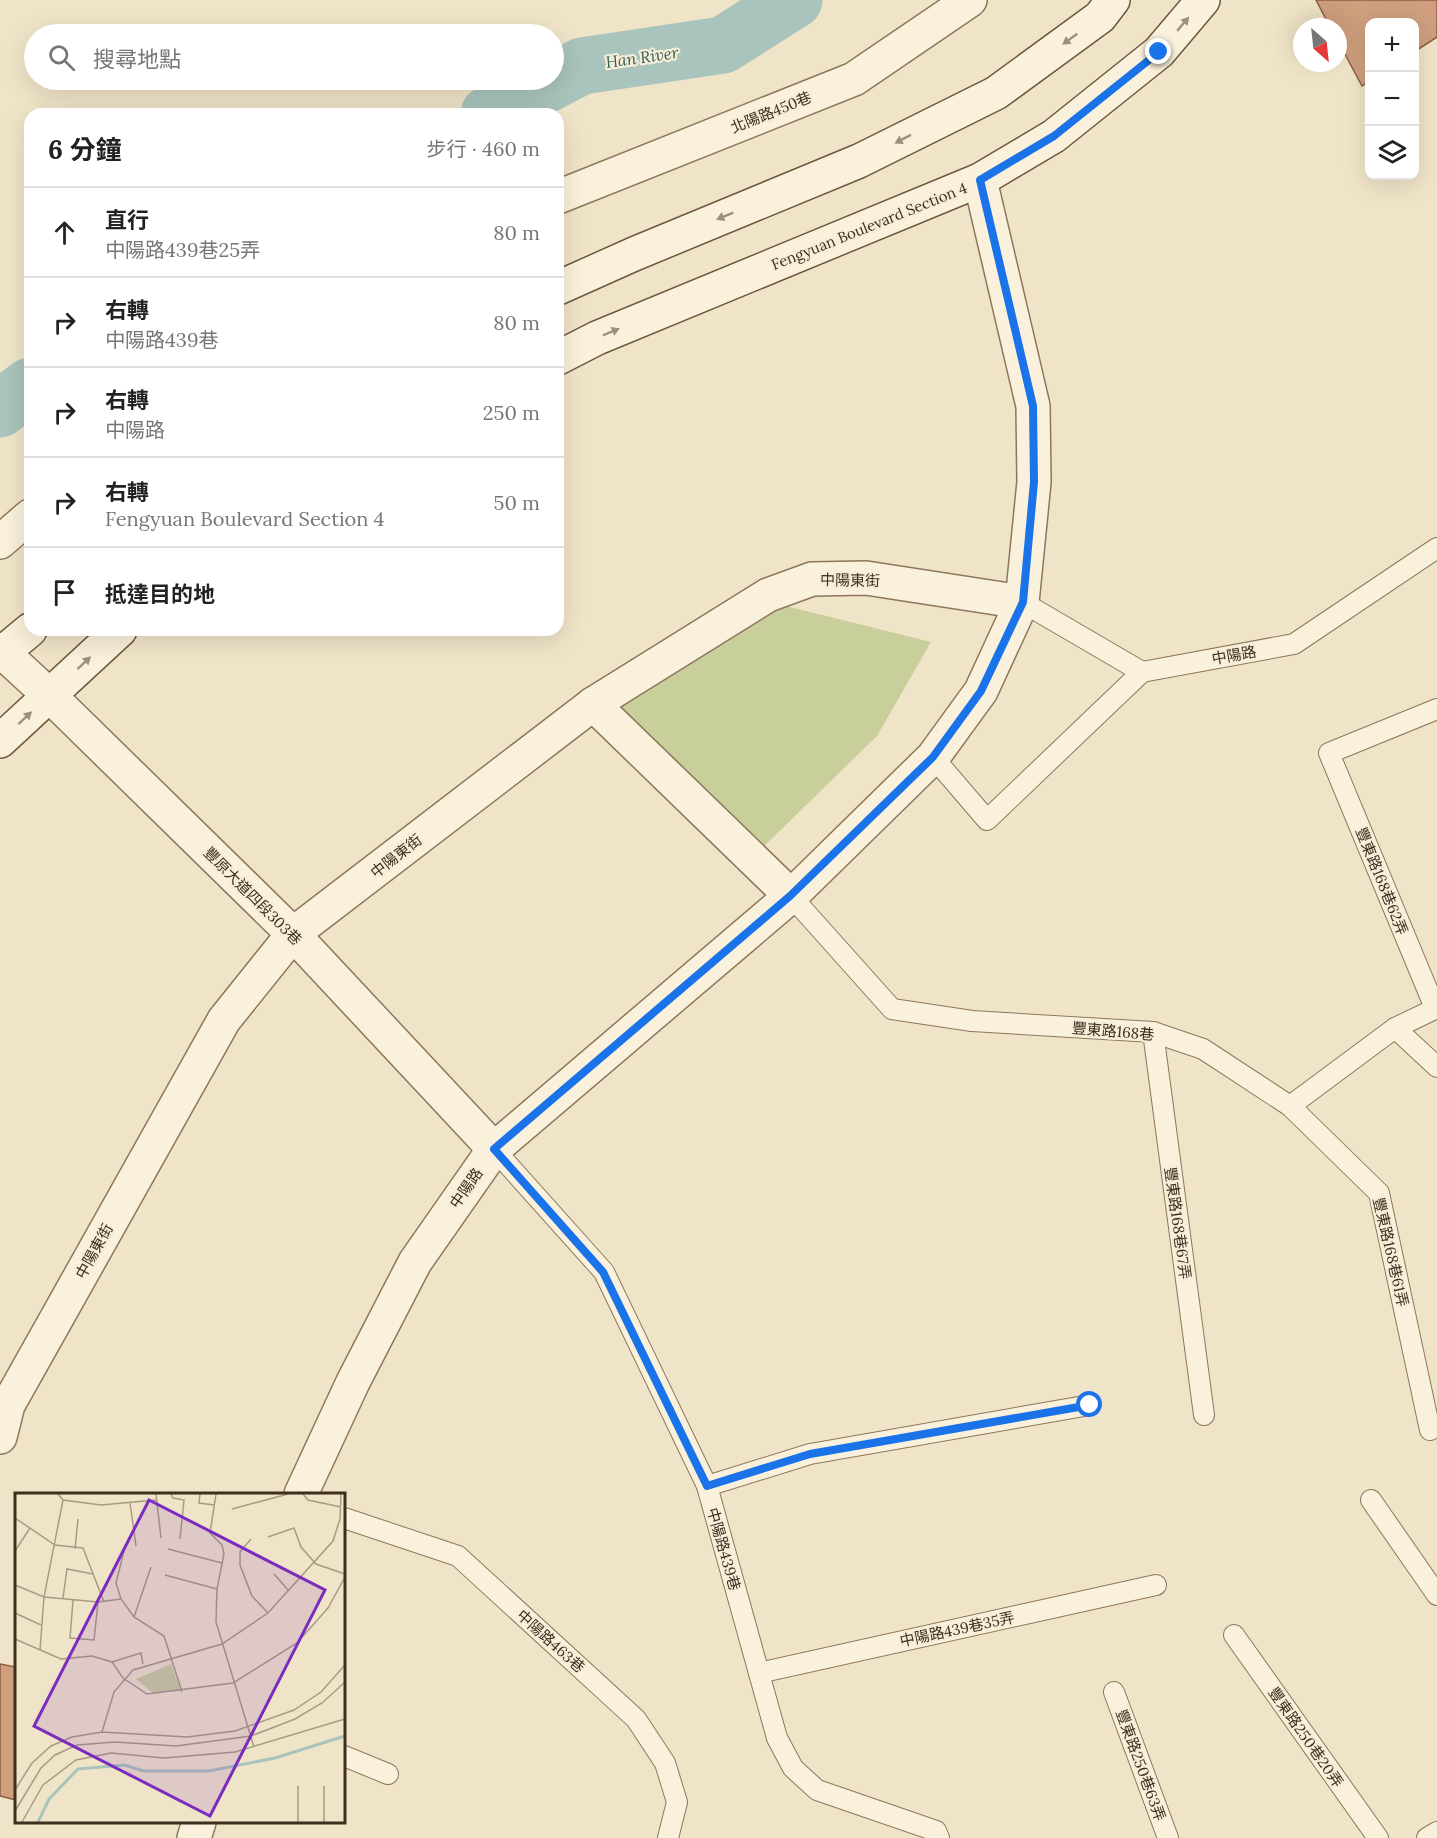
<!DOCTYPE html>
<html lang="zh-TW">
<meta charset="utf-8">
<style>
body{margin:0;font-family:Lora,"Noto Sans TC",serif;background:#f6f6f6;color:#222}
.controls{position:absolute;right:18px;top:18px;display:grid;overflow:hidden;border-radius:12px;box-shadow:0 6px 24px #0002}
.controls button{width:54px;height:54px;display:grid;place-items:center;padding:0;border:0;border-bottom:2px solid #e0e0e0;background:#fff;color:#222;font:30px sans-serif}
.compass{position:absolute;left:1293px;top:18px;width:54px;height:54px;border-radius:50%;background:#fff;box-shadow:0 6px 24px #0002;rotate:153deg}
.stop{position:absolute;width:18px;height:18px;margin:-14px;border:4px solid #1a73e8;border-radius:50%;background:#fff}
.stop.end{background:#1a73e8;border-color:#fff;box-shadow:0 2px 6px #0008}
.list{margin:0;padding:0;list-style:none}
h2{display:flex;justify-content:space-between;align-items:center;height:78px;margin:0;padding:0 24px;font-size:26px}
h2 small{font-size:20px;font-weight:400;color:#767676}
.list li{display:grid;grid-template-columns:39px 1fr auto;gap:18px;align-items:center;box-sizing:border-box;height:90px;padding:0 24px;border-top:2px solid #e0e0e0}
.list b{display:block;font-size:22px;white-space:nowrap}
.list p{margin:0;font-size:20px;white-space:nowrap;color:#767676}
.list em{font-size:20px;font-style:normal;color:#767676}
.icon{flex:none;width:33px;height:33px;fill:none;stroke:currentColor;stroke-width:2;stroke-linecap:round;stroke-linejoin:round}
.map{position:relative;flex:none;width:1437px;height:1838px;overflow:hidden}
.search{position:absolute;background:#fff;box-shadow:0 6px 24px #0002;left:24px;top:24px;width:540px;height:66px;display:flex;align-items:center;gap:15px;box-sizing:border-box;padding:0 21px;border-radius:33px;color:#767676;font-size:22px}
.panel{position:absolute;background:#fff;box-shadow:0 6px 24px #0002;left:24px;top:108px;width:540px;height:528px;border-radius:18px}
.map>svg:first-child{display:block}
.green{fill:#c9cf9b}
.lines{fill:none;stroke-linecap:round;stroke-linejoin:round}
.river{stroke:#a9c4bc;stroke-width:57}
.building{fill:#cf9f7d;stroke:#8d5f41;stroke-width:1.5}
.lane-casing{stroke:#8d765c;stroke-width:22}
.street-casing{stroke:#8d765c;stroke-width:36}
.secondary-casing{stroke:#6f573f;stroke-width:36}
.lane{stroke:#faf1dc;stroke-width:20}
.street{stroke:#faf1dc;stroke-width:33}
.secondary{stroke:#faf1dc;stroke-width:33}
.oneway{fill:#9c907e}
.route{stroke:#1a73e8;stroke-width:8}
.labels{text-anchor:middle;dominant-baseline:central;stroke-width:4.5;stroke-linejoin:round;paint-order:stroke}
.street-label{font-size:15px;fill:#3d2e20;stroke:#f7eed8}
.water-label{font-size:16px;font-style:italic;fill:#2f5d5a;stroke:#f7eed8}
.inset-river{fill:none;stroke:#a9c4bc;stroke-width:3}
.inset-road{fill:none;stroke:#a89b85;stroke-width:1.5}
.view{fill:#7b2cbf;fill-opacity:0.15;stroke:#7b2cbf;stroke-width:3}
.inset-edge{fill:none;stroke:#3d2e20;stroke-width:3}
</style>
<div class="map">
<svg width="1437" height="1838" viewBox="0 0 1437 1838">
<rect width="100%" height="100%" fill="#f0e4c8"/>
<!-- green -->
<path class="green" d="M778 604 931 642 877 736 757 853 603 711Z"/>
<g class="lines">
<!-- river -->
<g class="river">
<path d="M489 114 582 66 723 45 794 0"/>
<path d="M0 409 30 386"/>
</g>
</g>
<!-- building -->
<g class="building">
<path d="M1316 0H1437V37L1414 52V22H1370V81L1362 86 1338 41V27H1330Z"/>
<path d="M0 1664 16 1667V1800L0 1796Z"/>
</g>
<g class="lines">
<defs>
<g id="lane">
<path d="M1022 602 1142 672 1294 644 1437 548"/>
<path d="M933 757 987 820 1142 672"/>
<path d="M791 896 892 1009 972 1021 1153 1032 1203 1049 1290 1106 1379 1193 1430 1430"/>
<path d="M1435 1008 1329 753 1437 709"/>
<path d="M1395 1028 1437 1067"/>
<path d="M1153 1032 1204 1415"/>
<path d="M1290 1106 1395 1028 1437 1008"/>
<path d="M494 1149 604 1272 707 1486 777 1738 793 1768 817 1790 936 1831 939 1838"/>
<path d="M707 1486 810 1454 1090 1405"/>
<path d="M1371 1500 1437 1595"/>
<path d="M344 1518 458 1556 636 1719 665 1763 677 1802 668 1838"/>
<path d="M1234 1635 1378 1838"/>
<path d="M759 1673 1156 1585"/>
<path d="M1114 1692 1168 1838"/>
<path d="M344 1756 388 1774"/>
<path d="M1427 1838 1437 1832"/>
</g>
<g id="street">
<path d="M558 197 854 79 970 0"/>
<path d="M0 542 30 516"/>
<path d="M0 650 49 695 293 934 494 1149"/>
<path d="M593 704 791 896"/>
<path d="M0 1437 8 1405 224 1020 293 934 593 704 768 595 812 579 866 578 1022 602"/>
<path d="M301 1494 353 1382 415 1262 494 1149 791 896 933 757 981 691 1022 602 1034 482 1033 406 980 180"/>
<path d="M194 1838 199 1822"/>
</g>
<g id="secondary">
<path d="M558 288 634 254 859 161 996 93 1100 17 1113 0"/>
<path d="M558 358 597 338 980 180 1054 136 1159 52 1203 0"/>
<path d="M0 655 30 630"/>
<path d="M0 741 120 630"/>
</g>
</defs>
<!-- lane casing -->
<use href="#lane" class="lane-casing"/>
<!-- street casing -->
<use href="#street" class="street-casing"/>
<!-- secondary casing -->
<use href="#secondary" class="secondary-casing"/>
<!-- lane -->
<use href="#lane" class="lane"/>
<!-- street -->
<use href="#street" class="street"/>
<!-- secondary -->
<use href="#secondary" class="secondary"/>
</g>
<!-- one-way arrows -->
<defs><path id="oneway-solid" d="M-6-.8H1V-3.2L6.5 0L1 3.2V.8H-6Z" transform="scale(1.5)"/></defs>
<g class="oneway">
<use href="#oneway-solid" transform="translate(1183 24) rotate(-50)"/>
<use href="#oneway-solid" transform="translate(1070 39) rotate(144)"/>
<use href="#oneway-solid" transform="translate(903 139) rotate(153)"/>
<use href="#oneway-solid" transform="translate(725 216) rotate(158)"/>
<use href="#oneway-solid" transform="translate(611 332) rotate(-23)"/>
<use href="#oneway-solid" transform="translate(84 663) rotate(-43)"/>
<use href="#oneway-solid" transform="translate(25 718) rotate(-43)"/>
</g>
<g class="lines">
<!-- route -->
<path class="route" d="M1090 1405 810 1454 707 1486 603 1272 494 1149 790 896 933 757 981 691 1023 602 1034 482 1033 406 980 180 1054 136 1159 52"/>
</g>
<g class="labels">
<!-- street labels -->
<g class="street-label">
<text transform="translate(771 112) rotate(-22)">北陽路450巷</text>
<text transform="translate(869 226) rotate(-22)">Fengyuan Boulevard Section 4</text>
<text transform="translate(850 580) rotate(1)">中陽東街</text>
<text transform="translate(1234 655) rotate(-10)">中陽路</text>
<text transform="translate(396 856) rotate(-38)">中陽東街</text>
<text transform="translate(1382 881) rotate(68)">豐東路168巷62弄</text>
<text transform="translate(253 896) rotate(45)">豐原大道四段303巷</text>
<text transform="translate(1113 1031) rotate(5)">豐東路168巷</text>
<text transform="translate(466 1188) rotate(-55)">中陽路</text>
<text transform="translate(1178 1223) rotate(82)">豐東路168巷67弄</text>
<text transform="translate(94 1251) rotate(-61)">中陽東街</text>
<text transform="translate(1391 1252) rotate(77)">豐東路168巷61弄</text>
<text transform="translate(724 1549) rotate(74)">中陽路439巷</text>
<text transform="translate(957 1629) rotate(-12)">中陽路439巷35弄</text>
<text transform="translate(551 1641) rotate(42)">中陽路463巷</text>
<text transform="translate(1306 1737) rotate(55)">豐東路250巷20弄</text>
<text transform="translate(1141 1765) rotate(70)">豐東路250巷63弄</text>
</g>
<!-- water labels -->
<g class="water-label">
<text transform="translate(642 57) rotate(-8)">Han River</text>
</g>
</g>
<!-- overview -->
<g transform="translate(15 1493)">
<rect width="330" height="330" fill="#f0e4c8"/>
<path d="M156 171 166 198 138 200 121 186Z" fill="#c9cf9b"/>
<path class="inset-river" d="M23 329 34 306 63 276 110 272 128 278H194L260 265 330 243"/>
<path class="inset-road" d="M43 1 48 7 86 12 141 7M141 1 146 45M156 1 158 5 169 7 165 46M185 1 184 10 199 12M201 1 195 40 207 52 209 61 202 96 201 129 239 254M288 1 293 7 326 14M115 10 121 53M217 16 273 1M0 25 40 52 68 55 89 109M253 44 279 35 286 54 301 71 330 81M236 46 225 59V72L237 103 253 120M60 56 63 26M153 56 207 70M0 58 15 35M109 58 101 90 106 106 119 124 149 143 167 199M259 81 274 98M150 82 202 96M0 92 29 104 83 109 106 106M48 105 52 76 78 81M58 107 55 145 79 147 83 109M0 120 26 132M119 124 136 74M0 146 46 166 77 163 97 169 108 185 132 201 218 190 282 150 313 115 330 84M25 157 29 104 48 7M97 169 126 160 128 171M87 239 99 199 118 177 207 151 253 120 318 48 325 26 326 1M283 293V329M0 297 17 270 36 253 57 244 87 239 172 244 220 238 279 217 306 199 330 172M0 318 26 275 40 262 62 252 100 249 161 253 236 243 280 226 307 210 330 189M7 329 28 292 61 267 96 260 149 265 220 259 330 226M309 329V293"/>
<path class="view" d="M134 7 310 97 195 323 19 233Z"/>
<rect width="330" height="330" class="inset-edge"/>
</g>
</svg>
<div class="controls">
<button>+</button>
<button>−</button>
<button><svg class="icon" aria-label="layers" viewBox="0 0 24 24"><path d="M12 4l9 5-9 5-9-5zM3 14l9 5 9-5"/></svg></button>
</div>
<svg class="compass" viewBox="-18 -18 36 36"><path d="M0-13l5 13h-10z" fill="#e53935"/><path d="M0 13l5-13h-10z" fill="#767676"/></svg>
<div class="stop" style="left:1090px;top:1405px"></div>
<div class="stop end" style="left:1159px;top:52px"></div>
<div class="search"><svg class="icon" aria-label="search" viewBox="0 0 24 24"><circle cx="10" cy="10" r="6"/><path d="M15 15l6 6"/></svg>搜尋地點</div>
<section class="panel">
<h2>6 分鐘<small>步行 · 460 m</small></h2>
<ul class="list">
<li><svg class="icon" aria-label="ahead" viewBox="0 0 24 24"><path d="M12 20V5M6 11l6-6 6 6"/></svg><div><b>直行</b><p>中陽路439巷25弄</p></div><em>80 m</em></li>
<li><svg class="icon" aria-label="right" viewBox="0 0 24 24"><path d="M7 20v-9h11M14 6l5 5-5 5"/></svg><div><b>右轉</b><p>中陽路439巷</p></div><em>80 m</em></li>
<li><svg class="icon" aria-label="right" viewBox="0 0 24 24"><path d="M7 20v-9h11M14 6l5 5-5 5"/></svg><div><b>右轉</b><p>中陽路</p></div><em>250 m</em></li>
<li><svg class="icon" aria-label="right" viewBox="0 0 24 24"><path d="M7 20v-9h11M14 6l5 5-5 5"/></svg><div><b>右轉</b><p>Fengyuan Boulevard Section 4</p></div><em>50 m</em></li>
<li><svg class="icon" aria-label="arrive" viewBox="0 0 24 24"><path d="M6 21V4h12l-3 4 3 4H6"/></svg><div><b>抵達目的地</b></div></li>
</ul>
</section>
</div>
